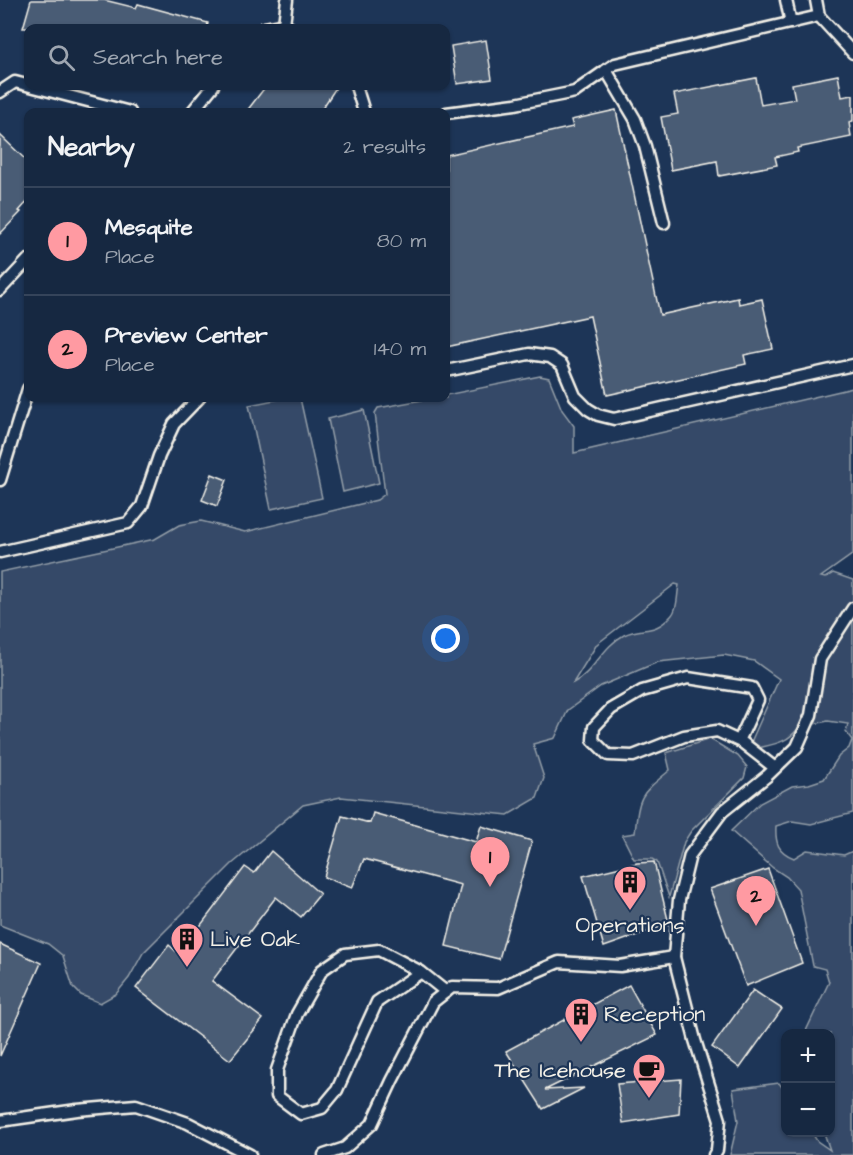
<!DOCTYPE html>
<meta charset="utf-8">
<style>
body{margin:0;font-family:"Architects Daughter",sans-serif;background:#1f3048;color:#f1f3f6}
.controls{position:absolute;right:18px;bottom:18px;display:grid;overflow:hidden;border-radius:12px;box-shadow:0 2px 4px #0004}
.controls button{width:54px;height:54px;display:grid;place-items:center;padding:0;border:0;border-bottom:2px solid #35445a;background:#162841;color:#f1f3f6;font:30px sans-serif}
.you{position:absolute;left:446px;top:639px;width:21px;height:21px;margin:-15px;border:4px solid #fff;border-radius:50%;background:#1a73e8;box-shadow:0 0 0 9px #1a73e833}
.badge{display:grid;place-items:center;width:39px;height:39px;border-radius:50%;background:#ff9aa2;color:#111;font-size:20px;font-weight:700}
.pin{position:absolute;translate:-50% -50px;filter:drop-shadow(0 2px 3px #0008)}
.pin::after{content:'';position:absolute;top:32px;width:21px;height:18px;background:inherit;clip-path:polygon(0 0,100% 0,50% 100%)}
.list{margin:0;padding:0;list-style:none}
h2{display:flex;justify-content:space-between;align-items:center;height:78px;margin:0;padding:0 24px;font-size:26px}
h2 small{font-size:20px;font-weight:400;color:#9ea6b1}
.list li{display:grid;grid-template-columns:39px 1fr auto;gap:18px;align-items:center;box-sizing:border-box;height:108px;padding:0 24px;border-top:2px solid #35445a}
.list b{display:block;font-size:22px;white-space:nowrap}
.list p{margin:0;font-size:20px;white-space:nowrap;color:#9ea6b1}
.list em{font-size:20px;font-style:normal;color:#9ea6b1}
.icon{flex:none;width:33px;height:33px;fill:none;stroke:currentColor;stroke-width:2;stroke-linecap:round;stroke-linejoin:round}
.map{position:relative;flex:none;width:853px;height:1155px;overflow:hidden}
.search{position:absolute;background:#162841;box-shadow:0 2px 4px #0004;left:24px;top:24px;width:426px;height:66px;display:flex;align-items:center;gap:15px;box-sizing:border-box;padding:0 21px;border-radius:12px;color:#9ea6b1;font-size:22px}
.panel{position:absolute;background:#162841;box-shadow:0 2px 4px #0004;left:24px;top:108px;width:426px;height:294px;border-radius:12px}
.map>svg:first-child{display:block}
.green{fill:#354a67;stroke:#949ea8;stroke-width:1.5;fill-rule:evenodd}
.building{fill:#485b74;stroke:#f4f1e8;stroke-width:1.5}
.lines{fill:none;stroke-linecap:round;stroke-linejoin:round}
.lane-casing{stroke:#f4f1e8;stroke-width:15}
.lane{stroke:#1d3557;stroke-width:10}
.labels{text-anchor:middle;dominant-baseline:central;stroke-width:4.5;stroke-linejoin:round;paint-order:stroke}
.poi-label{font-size:22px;fill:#f4f1e8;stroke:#1d3557;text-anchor:start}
</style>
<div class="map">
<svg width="853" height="1155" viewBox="0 0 853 1155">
<rect width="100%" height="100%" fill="#1d3557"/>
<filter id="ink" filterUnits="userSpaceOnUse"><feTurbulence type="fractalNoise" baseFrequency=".0167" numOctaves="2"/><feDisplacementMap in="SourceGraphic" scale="12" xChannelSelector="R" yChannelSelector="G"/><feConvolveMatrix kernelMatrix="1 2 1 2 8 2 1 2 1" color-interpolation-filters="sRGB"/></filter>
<g filter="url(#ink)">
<!-- green -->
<g class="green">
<path d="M540 376 549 378 562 410 574 426V453L853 388V554L821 577 825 578 833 573 853 580V813L811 824 792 821 776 826C775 843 778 852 794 858L807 850 844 855 853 851V1155H730L738 1121 733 1089 779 1083 785 1091 786 1132 812 1133 817 1141 830 1150 824 1133 830 1132V1034L805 1033 829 982 825 969 813 966 798 889 787 877 773 868 731 831 760 803 792 786 809 784 824 779 839 756 849 748 852 740 846 732 848 724 828 721 799 727C789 742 775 744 758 748L751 742 779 679 754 661 724 655 658 662 601 686 568 710 555 738 533 744 544 778 537 798 508 815 341 797 303 805 232 864 143 953 129 978 116 994 100 1003 81 995 73 987 63 956 48 944 0 925V572L155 539 179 525 201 521 245 532 377 500 385 494 375 413 378 408 433 398H446V395ZM675 584 679 585C677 594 678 609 671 616 654 635 643 626 624 635 603 646 593 673 573 683L597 644Z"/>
<path d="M285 398H300L322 498 271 509 249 405Z"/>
<path d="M364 410 379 483 343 492 328 419Z"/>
<path d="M710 739 738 756 747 767 744 778 691 831 684 842 669 897 657 862 652 859H634L622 835 635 833C639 794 640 795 670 770L666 753Z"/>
</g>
<!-- building -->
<g class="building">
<path d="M31 0H104L136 8 138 4 208 23 207 28H23Z"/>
<path d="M486 40 492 79 457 84 451 46Z"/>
<path d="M838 75 842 97 853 95V121L849 122 851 137 797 148 798 152 775 157 777 165 719 176 717 161 671 170 661 117 678 114 674 94 756 78 761 105 795 99 792 84Z"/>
<path d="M266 86H337L320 112H246Z"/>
<path d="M616 110 660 315 738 298 739 304 762 299 773 349 744 355 746 364 607 395 590 316 446 347V155L573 127 571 120Z"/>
<path d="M0 135 28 162V201L19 211 21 212 0 234Z"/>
<path d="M212 474 227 480 217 506 202 500Z"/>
<path d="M373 813 476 842 481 826 532 841 499 959 446 946 461 885 364 859 352 888 324 877 342 816 370 823Z"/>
<path d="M271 851 320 894 301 917 276 897 212 981 263 1019 230 1060 136 988 169 945 179 954 245 867 254 873Z"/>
<path d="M654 862 669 924 604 947 583 876 637 863Z"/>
<path d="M768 869 802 963 746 986 710 889Z"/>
<path d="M0 944 41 963 0 1056Z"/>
<path d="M629 985 657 1035 545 1090 584 1088 543 1109 506 1051Z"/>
<path d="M753 990 782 1009 740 1068 712 1047Z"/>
<path d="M681 1079 679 1114 623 1123 617 1084Z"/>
</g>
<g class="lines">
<defs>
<g id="lane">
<path d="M287 0 284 24 290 28"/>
<path d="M786 0 791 23"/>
<path d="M816 0 819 16"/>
<path d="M264 28 284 24"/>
<path d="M606 70 635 119 645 146 664 223"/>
<path d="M356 86 364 112"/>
<path d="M0 92 15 82 130 112"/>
<path d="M192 112 213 86"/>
<path d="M446 113 515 104 575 92 615 64 819 16 853 53"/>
<path d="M0 290 28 260"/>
<path d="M446 371 529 354 550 357 562 365 575 396 588 409 598 415 614 419 853 365"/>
<path d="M0 480 28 389"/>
<path d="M0 552 128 523 142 506 159 456 174 424 199 398"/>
<path d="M739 741 758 700 752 688 688 678 642 691 611 709 594 727 593 740 608 755 633 756 684 736 717 731 743 743 775 768"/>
<path d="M421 972 379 950 345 954 322 970 297 1014 277 1070V1096L301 1114 322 1108 337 1090 377 1002 421 972 446 992"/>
<path d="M0 1121 77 1110 136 1105 188 1123 250 1155"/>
<path d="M324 1155 345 1148 372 1124 392 1081 433 1002 452 987 498 988 559 962 620 966 674 957"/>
<path d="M714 1155 717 1150 720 1120 695 1040 674 957 679 900 690 855 722 812 767 776 797 747 811 715 820 659 853 608"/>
</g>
</defs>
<!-- lane casing -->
<use href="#lane" class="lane-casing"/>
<!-- lane -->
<use href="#lane" class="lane"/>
</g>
</g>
<!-- icons -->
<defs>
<symbol id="building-pin" viewBox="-11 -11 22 30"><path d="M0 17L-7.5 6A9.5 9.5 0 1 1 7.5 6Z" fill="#ff9aa2" stroke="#1d3557"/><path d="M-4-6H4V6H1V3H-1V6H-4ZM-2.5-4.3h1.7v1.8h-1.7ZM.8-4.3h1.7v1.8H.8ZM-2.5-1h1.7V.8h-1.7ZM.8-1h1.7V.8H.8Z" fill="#111"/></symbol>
<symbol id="cafe-pin" viewBox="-11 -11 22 30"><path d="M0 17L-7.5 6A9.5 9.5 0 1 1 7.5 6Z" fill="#ff9aa2" stroke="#1d3557"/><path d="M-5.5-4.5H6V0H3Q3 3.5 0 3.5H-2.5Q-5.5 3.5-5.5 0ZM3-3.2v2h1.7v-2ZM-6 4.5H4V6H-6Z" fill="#111"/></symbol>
</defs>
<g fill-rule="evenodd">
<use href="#building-pin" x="611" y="863" width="38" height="52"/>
<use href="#building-pin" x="168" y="920" width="38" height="52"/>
<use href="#building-pin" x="562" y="995" width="38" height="52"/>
<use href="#cafe-pin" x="630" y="1051" width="38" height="52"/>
</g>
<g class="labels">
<!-- poi labels -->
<g class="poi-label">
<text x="630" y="925" text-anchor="middle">Operations</text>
<text x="210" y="939">Live Oak</text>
<text x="604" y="1014">Reception</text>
<text x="626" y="1070" text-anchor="end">The Icehouse</text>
</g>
</g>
</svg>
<div class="controls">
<button>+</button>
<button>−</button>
</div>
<div class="you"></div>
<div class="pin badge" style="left:490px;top:887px">1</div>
<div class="pin badge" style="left:756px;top:926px">2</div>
<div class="search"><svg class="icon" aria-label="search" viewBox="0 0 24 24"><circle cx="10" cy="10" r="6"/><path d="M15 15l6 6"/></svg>Search here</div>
<section class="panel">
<h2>Nearby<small>2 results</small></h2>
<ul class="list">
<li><span class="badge">1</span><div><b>Mesquite</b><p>Place</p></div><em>80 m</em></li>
<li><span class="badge">2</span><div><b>Preview Center</b><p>Place</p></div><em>140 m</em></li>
</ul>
</section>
</div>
